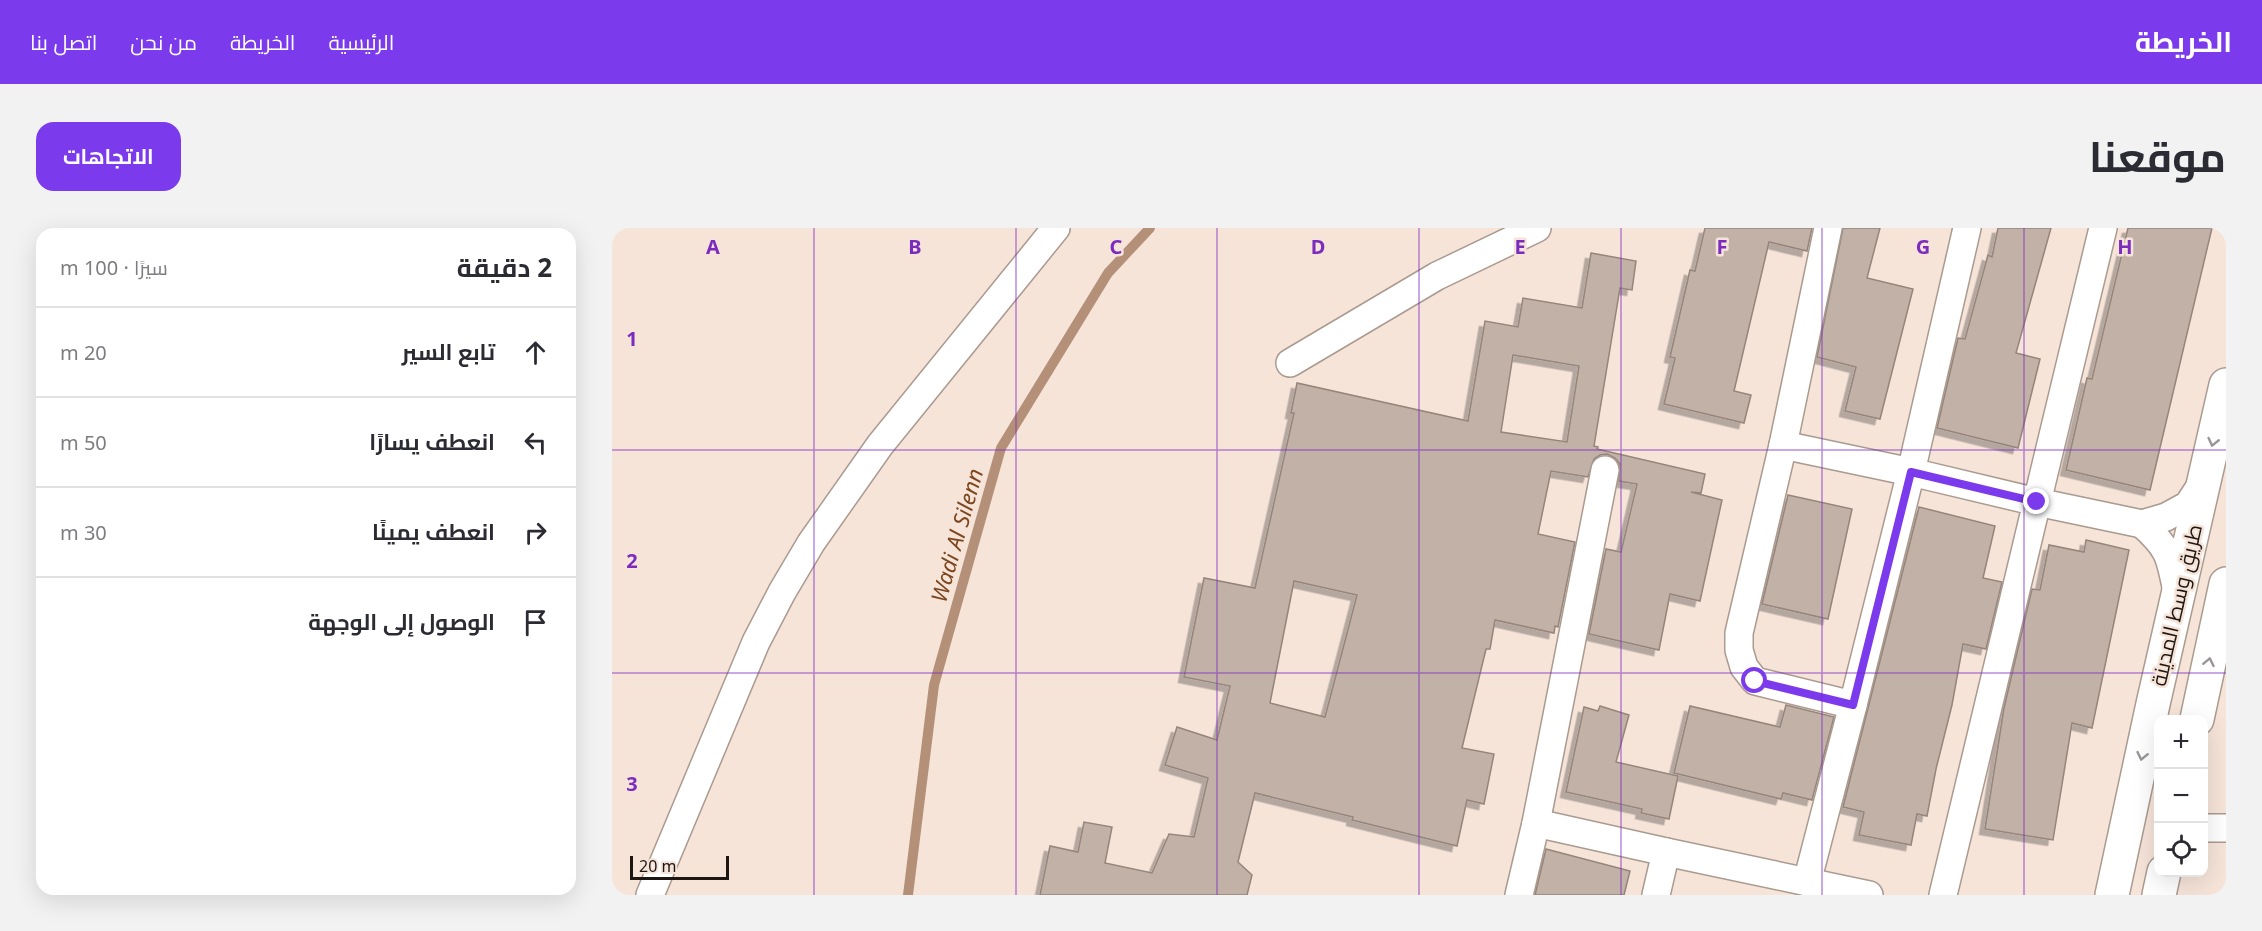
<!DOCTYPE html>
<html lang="ar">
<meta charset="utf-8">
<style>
body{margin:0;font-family:"Noto Sans",Cairo,sans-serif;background:#f2f2f3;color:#2b2b33;direction:rtl}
.controls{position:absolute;right:18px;bottom:18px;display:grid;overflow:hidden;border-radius:12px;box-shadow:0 6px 24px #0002}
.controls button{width:54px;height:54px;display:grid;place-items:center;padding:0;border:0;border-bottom:2px solid #e1e1e2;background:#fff;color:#2b2b33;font:30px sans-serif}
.scale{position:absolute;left:18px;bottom:15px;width:99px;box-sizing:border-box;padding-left:6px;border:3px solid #1d1613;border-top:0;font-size:16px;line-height:21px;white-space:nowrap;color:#1d1613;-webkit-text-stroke:4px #f6e4d9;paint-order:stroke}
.stop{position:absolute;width:18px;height:18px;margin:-14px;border:4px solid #7c3aed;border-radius:50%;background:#fff}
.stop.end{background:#7c3aed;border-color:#fff;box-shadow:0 2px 6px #0008}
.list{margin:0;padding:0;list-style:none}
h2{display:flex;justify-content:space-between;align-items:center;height:78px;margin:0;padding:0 24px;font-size:26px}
h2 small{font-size:20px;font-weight:400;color:#7c7c81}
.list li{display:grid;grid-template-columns:39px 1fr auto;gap:18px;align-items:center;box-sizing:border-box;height:90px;padding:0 24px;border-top:2px solid #e1e1e2}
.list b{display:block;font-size:22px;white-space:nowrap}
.list em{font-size:20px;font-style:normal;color:#7c7c81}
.icon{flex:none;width:33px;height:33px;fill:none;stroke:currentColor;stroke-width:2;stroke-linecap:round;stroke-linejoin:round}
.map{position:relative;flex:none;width:1614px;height:667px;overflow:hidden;direction:ltr;border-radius:18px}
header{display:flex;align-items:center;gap:36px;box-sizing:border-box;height:84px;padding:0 30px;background:#7c3aed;color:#fff}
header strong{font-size:28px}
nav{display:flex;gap:33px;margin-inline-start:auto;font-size:21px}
.intro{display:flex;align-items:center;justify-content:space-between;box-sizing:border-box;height:144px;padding:0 36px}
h1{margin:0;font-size:42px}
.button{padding:15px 27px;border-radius:18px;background:#7c3aed;color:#fff;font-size:21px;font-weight:700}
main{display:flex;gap:36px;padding:0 36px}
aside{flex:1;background:#fff;border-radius:18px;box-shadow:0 6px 24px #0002}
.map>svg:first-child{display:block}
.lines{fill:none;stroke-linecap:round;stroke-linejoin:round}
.stream{stroke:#b49078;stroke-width:10}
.building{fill:#c2b1a6;stroke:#95857b;stroke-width:1.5;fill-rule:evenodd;filter:url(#shadow)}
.minor-casing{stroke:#ab9a8f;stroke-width:30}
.secondary-casing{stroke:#ab9a8f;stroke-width:36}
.minor{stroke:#fff;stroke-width:27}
.secondary{stroke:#fff;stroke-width:33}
.oneway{stroke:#999695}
.route{stroke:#7c3aed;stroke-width:8}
.grid{fill:none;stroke:#7b2cbf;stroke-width:1.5;stroke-opacity:0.55}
.labels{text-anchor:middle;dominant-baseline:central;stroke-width:5;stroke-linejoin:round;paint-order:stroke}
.street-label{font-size:21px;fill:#1d1613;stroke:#f6e4d9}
.water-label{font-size:22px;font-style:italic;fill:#7c471f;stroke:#f6e4d9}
.grid-label{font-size:20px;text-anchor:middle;font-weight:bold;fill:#7b2cbf;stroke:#f6e4d9;stroke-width:5;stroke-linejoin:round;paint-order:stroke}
</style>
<header>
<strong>الخريطة</strong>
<nav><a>الرئيسية</a><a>الخريطة</a><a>من نحن</a><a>اتصل بنا</a></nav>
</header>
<div class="intro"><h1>موقعنا</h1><a class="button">الاتجاهات</a></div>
<main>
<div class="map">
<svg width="1614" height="667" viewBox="0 0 1614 667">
<defs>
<filter id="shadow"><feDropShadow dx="-5.5" dy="5.5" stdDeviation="0" flood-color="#0004"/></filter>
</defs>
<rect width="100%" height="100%" fill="#f6e4d9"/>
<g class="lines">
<!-- stream -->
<path class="stream" d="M296 667 322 457 389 220 496 45 538 0"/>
</g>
<!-- building -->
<g class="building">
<path d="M1093 0H1200L1195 23 1157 14 1122 163 1139 167 1132 195 1052 176 1063 130 1058 129 1078 42 1083 43Z"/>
<path d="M1231 0H1268L1255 50 1301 61 1268 191 1233 183 1244 139 1205 129Z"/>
<path d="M1386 0H1439L1404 125 1428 131 1406 220 1325 200 1346 110 1353 111 1376 27 1380 29Z"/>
<path d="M1516 0H1600L1538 262 1454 242 1475 150 1480 151Z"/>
<path d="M979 25 1024 33 1020 62 1008 60 982 218 986 219 985 221 1093 246 1089 265 1079 264 1110 272 1088 373 1058 366 1047 422 977 406 994 321 1009 324 1025 256 1007 253 1008 236 1003 230 995 226 988 227 982 231 976 249 939 243 926 306 963 314 946 399 943 398 942 405 883 392 878 421H874L850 520 882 526 872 576 855 572 845 618 740 592 741 589 643 565 626 634 640 647 635 667H428L438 618 466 624 472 594 500 599 493 635 540 645 557 606 582 609 596 550 553 537 565 499 605 512 618 458 572 449 592 350 643 360 682 185H679L685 155 856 193 873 93 906 99 911 70 970 80ZM901 127 967 138 955 214 889 204ZM682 353 745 367 713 489 658 475Z"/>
<path d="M1176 267 1240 281 1216 391 1150 376Z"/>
<path d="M1307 279 1383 298 1371 350 1390 354 1374 421 1351 416 1340 477 1324 541 1315 588 1305 586 1299 617 1247 607 1252 584 1231 579Z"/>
<path d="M1474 312 1517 322 1480 500 1460 495 1441 612 1373 601 1392 480 1420 361 1428 362 1437 317 1472 324Z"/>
<path d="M1174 477 1222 489 1200 572 1171 565 1169 571 1062 545 1078 478 1168 499Z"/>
<path d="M988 478 1017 487 1004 534 1066 548 1057 591 1029 585 1030 581 954 564 972 479 986 483Z"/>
<path d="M934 621 1018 643 1012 667H923Z"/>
</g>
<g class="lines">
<defs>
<g id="minor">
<path d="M1216 0 1171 217 1127 405V422L1132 439 1143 453 1241 477 1299 244 1355 0"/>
<path d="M1491 0 1425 274 1530 296"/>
<path d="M678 135 825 48 925 0"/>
<path d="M1171 217 1299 244 1425 274 1331 667"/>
<path d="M1565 364C1558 329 1558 321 1530 296L1554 289 1576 277 1591 254"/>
<path d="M924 595 1054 624 1044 667"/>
<path d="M1592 600H1614"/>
<path d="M1054 624 1257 667"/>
<path d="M1195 654 1241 477"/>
<path d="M38 667 144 414 170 364 199 315 268 217 444 0"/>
<path d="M907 667 924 595 993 242"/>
</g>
<g id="secondary">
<path d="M1585 491 1614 356"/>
<path d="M1500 667 1541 476 1614 157"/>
<path d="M1547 667 1552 644"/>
</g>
</defs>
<!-- minor casing -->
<use href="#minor" class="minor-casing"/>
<!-- secondary casing -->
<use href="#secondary" class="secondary-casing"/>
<!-- minor -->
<use href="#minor" class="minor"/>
<!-- secondary -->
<use href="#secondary" class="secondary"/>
</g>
<!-- one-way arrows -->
<defs><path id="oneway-chevron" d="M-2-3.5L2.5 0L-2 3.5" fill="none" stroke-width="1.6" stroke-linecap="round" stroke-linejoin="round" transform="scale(1.5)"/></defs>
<g class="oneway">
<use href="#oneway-chevron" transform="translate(1601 214) rotate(103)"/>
<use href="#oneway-chevron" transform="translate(1597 434) rotate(-78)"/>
<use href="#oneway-chevron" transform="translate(1530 528) rotate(102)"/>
</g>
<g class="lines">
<!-- route -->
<path class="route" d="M1143 453 1241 477 1299 244 1425 274"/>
</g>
<!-- grid -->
<path class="grid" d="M202 0V667M404 0V667M605 0V667M807 0V667M1009 0V667M1210 0V667M1412 0V667M0 222H1614M0 445H1614"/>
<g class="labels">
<!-- street labels -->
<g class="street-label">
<text transform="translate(1564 377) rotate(-77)">طريق وسط المدينة</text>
</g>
<!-- water labels -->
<g class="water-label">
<text transform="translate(344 307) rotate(-74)">Wadi Al Silenn</text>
</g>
</g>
<g class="grid-label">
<text x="101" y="26">A</text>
<text x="303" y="26">B</text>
<text x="504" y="26">C</text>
<text x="706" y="26">D</text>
<text x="908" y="26">E</text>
<text x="1110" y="26">F</text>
<text x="1311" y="26">G</text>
<text x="1513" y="26">H</text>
<text x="20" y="118">1</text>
<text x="20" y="340">2</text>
<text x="20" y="563">3</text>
</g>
</svg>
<div class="controls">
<button>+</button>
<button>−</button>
<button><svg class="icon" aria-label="locate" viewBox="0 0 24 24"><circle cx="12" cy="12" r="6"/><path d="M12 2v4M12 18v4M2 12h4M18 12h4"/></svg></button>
</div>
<div class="scale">20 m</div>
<div class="stop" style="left:1143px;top:453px"></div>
<div class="stop end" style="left:1425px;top:274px"></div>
</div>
<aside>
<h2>2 دقيقة<small>سيرًا · 100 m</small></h2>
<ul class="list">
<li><svg class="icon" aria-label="ahead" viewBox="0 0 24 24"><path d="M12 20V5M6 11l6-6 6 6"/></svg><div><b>تابع السير</b></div><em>20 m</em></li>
<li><svg class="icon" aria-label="left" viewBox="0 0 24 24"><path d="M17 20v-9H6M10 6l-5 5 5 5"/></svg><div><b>انعطف يسارًا</b></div><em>50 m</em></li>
<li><svg class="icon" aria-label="right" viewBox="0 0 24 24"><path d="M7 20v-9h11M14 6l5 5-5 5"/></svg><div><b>انعطف يمينًا</b></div><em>30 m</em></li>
<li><svg class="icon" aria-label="arrive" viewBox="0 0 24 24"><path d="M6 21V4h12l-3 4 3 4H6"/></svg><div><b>الوصول إلى الوجهة</b></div></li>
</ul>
</aside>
</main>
